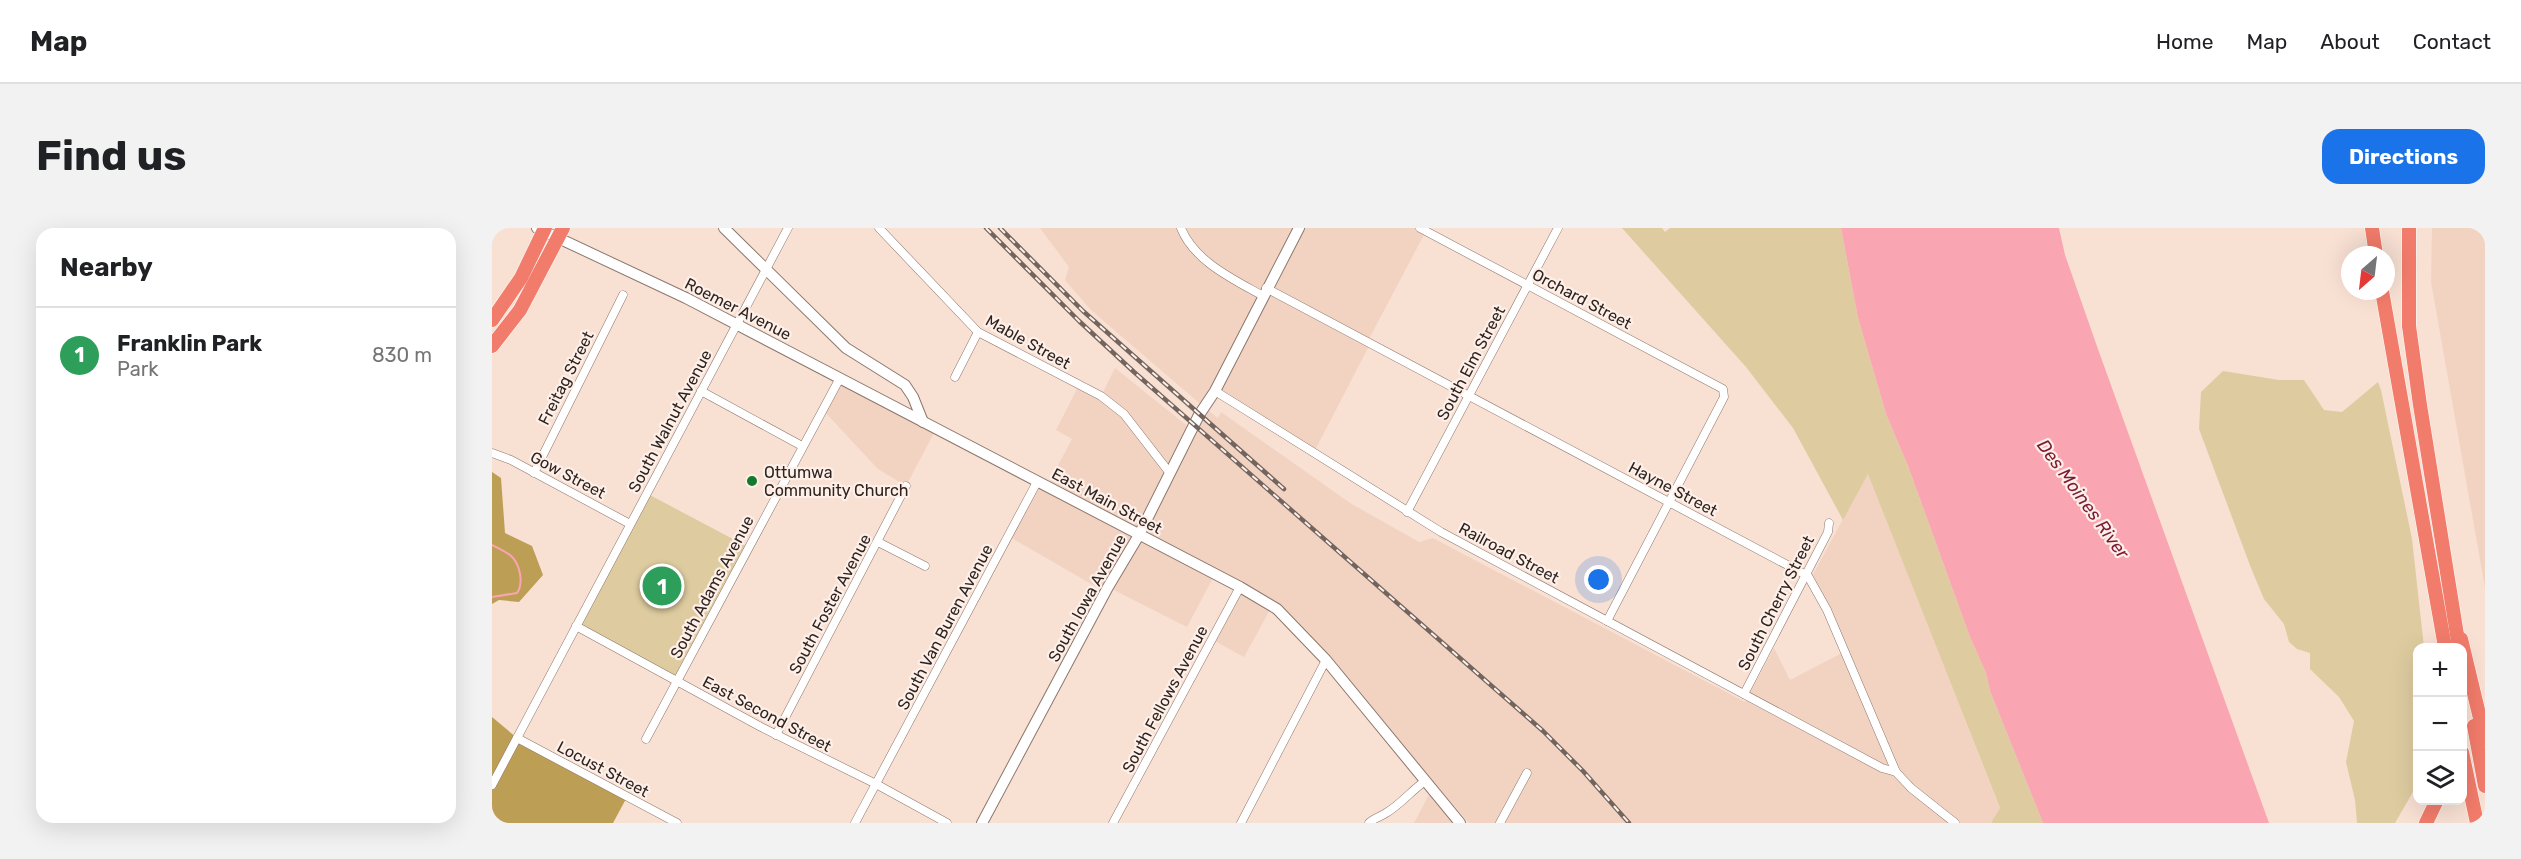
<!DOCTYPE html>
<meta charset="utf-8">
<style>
body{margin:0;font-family:Rubik,sans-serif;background:#f2f2f2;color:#202124}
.controls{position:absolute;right:18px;bottom:18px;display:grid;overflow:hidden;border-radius:12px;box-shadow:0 6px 24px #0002}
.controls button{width:54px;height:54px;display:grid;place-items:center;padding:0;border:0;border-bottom:2px solid #e0e0e0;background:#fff;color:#202124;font:30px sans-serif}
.compass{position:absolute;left:1849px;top:18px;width:54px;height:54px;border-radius:50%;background:#fff;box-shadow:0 6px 24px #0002;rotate:208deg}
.you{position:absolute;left:1107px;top:352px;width:21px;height:21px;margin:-15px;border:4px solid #fff;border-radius:50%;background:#1a73e8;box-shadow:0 0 0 9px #1a73e833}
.badge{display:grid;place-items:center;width:39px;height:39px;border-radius:50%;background:#1a73e8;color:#fff;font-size:20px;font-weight:700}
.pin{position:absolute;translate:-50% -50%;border:3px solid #fff;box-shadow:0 2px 6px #0006}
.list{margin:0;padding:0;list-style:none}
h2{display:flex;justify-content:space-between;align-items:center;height:78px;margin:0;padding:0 24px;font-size:26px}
h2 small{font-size:20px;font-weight:400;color:#757577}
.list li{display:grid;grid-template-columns:39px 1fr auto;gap:18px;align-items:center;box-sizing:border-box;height:96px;padding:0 24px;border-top:2px solid #e0e0e0}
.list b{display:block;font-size:22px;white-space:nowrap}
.list p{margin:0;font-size:20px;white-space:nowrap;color:#757577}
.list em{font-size:20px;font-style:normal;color:#757577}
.icon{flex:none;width:33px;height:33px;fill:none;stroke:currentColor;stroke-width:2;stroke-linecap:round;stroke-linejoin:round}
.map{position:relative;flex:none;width:1993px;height:595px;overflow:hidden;border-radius:18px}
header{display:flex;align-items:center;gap:36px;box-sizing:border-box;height:84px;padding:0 30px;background:#fff;border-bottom:2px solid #e0e0e0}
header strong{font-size:28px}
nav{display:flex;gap:33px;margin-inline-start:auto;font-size:21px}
.intro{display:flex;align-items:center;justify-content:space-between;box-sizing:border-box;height:144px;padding:0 36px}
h1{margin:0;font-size:42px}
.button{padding:15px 27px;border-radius:18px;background:#1a73e8;color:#fff;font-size:21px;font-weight:700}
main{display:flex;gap:36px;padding:0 36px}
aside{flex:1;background:#fff;border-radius:18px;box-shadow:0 6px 24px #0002}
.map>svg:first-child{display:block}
.built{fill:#f2d3c2}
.green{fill:#decca0}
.forest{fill:#bc9e54}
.water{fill:#faa6b2}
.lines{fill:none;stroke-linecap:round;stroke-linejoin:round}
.stream{stroke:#faa6b2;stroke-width:2}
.street-casing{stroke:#8c776c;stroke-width:9}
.secondary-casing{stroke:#8c776c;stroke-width:12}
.highway-casing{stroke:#fff;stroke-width:15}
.street{stroke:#fff;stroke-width:8}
.secondary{stroke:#fff;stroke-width:10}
.highway{stroke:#f27c6b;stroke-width:14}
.rail-casing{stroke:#73655e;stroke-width:4.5}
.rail{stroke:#feefe8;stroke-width:2;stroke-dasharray:7;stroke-linecap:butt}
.poi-dot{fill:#13792b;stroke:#feefe8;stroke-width:2}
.labels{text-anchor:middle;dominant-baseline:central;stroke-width:4.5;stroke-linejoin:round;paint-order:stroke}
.street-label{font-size:16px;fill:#2d2420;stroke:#feefe8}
.poi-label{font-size:16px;fill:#2d2420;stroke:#feefe8;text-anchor:start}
.water-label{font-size:18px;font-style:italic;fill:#7a1a34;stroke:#feefe8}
</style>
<header>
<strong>Map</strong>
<nav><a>Home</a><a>Map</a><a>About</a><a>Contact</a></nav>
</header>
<div class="intro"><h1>Find us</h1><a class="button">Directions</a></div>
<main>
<aside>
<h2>Nearby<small></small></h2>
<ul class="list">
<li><span class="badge" style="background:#2e9e5b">1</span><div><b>Franklin Park</b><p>Park</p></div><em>830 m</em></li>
</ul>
</aside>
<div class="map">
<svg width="1993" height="595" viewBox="0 0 1993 595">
<rect width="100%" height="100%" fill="#f8e0d3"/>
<!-- built -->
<g class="built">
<path d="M548 0H928L934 3 878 109V116L821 226 723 164 713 180 726 190 729 184 858 275 927 314 941 310 1253 474 1282 420 1298 452 1352 424 1318 352 1376 245 1508 581 1499 595H977L784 373 575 263 723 346 695 399 616 359 613 364 516 308 545 254 555 258 580 211 564 202 587 157 609 168 623 140 699 201 713 180 599 82 573 52 577 39Z"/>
<path d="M1940 0H1993V360L1939 54Z"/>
<path d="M348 150 444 201 414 258 386 241 331 182Z"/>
<path d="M748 359 780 378 752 429 719 411Z"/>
<path d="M940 561 968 595H922Z"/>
</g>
<!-- green -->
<g class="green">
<path d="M1130 0H1170L1173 4 1178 0H1349L1366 90 1394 186 1416 238 1478 409 1494 445 1498 463 1551 595H1499L1508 580 1376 246 1351 292 1301 200 1254 139Z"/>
<path d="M1731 143 1787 152H1812L1832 182 1850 184 1886 154 1889 162 1920 311 1932 419H1926L1925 557 1903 595H1865L1863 572 1854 534 1862 493 1847 469 1818 441V425L1805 421 1797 414 1792 396 1772 371 1759 340 1707 201 1709 164Z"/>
<path d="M154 265 256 319 184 453 84 398Z"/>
</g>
<!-- forest -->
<g class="forest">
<path d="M0 244 9 250 13 305 40 318 51 347 27 374 7 372 0 376Z"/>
<path d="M0 489 25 510 135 569 121 595H0Z"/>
</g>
<!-- water -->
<path class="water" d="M1349 0H1567L1573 27 1607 124 1777 595H1551L1498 463 1494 445 1478 409 1416 238 1394 186 1366 90Z"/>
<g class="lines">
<!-- stream -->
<path class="stream" d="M0 317C6 320 13 323 18 327 28 335 32 355 25 365L0 369"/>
<defs>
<g id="street">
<path d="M387 0 486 104 609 168 632 186 677 244"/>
<path d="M689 0C702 33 741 51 771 68"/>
<path d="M928 0 1231 161 1232 169 1115 393"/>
<path d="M774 60 1316 348 1335 382 1404 544 1419 560 1463 595"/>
<path d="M463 149 486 104"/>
<path d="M209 163 310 218"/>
<path d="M723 163 949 304 1390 540 1404 544"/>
<path d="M0 225 19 232 138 296"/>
<path d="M42 245 131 67"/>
<path d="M915 284 1066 0"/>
<path d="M386 314 433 338"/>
<path d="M84 398 269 499 384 556 455 595"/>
<path d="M1252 466 1336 304 1337 295"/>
<path d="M284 507 414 258"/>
<path d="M25 510 185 595"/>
<path d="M154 511 348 150"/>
<path d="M0 557 296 0"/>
<path d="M363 595 545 254"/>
<path d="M621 595 748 359"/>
<path d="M749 595 834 432"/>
<path d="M877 595C882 590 888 589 894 585 908 577 919 563 933 553"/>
<path d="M1008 595 1035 545"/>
</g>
<g id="secondary">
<path d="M45 0 194 70 748 359 785 381 834 432 968 595"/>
<path d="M232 0 354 120 413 157 421 169 431 194"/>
<path d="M490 595 616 359 647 307 707 187 723 163 807 0"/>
</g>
<g id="highway">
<path d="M1880 0 1884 27"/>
<path d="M1917 0V98L1928 177 1967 419"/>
<path d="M1890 63 1953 419"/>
<path d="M0 92 29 50 53 0"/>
<path d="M0 118 28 82 71 0"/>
<path d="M1969 411 1993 511"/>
<path d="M1982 498 1993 558"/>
<path d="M1970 524 1985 595"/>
<path d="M1934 595 1945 572"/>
</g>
</defs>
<!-- street casing -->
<use href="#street" class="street-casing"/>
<!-- secondary casing -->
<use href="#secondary" class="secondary-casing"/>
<!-- highway casing -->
<use href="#highway" class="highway-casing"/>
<!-- street -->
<use href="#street" class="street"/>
<!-- secondary -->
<use href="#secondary" class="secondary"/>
<!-- highway -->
<use href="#highway" class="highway"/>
<defs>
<g id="rail">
<path d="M494 0 587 93 642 144 1051 503 1091 543 1137 595"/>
<path d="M508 0 591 83 792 261"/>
</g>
</defs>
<!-- rail casing -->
<use href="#rail" class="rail-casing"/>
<!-- rail -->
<use href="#rail" class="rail"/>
</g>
<!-- markers -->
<circle class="poi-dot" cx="260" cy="253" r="6"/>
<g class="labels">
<!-- street labels -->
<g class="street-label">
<text transform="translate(1090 71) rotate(28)">Orchard Street</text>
<text transform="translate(246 81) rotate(27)">Roemer Avenue</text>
<text transform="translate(536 114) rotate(29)">Mable Street</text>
<text transform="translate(979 135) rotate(-62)">South Elm Street</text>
<text transform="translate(74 150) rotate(-63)">Freitag Street</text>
<text transform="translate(178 193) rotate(-62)">South Walnut Avenue</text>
<text transform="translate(76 247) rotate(28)">Gow Street</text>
<text transform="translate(1181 261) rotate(28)">Hayne Street</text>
<text transform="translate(615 273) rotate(28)">East Main Street</text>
<text transform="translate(1017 325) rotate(28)">Railroad Street</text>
<text transform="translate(220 359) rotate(-62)">South Adams Avenue</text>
<text transform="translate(595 370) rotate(-61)">South Iowa Avenue</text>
<text transform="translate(1284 375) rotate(-63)">South Cherry Street</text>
<text transform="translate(338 376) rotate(-62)">South Foster Avenue</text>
<text transform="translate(453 399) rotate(-62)">South Van Buren Avenue</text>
<text transform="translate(673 471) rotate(-62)">South Fellows Avenue</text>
<text transform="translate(275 486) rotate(28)">East Second Street</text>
<text transform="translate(111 541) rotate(28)">Locust Street</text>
</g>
<!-- poi labels -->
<g class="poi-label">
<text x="272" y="244">Ottumwa<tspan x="272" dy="18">Community Church</tspan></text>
</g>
<!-- water labels -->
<g class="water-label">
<text transform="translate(1591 271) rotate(54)">Des Moines River</text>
</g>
</g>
</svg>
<div class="controls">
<button>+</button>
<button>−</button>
<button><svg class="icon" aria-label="layers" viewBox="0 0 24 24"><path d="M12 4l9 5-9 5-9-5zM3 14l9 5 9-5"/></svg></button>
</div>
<svg class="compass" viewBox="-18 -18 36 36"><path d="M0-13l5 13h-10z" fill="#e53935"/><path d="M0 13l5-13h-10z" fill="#757577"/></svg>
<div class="you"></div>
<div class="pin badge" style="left:170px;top:358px;background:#2e9e5b">1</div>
</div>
</main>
